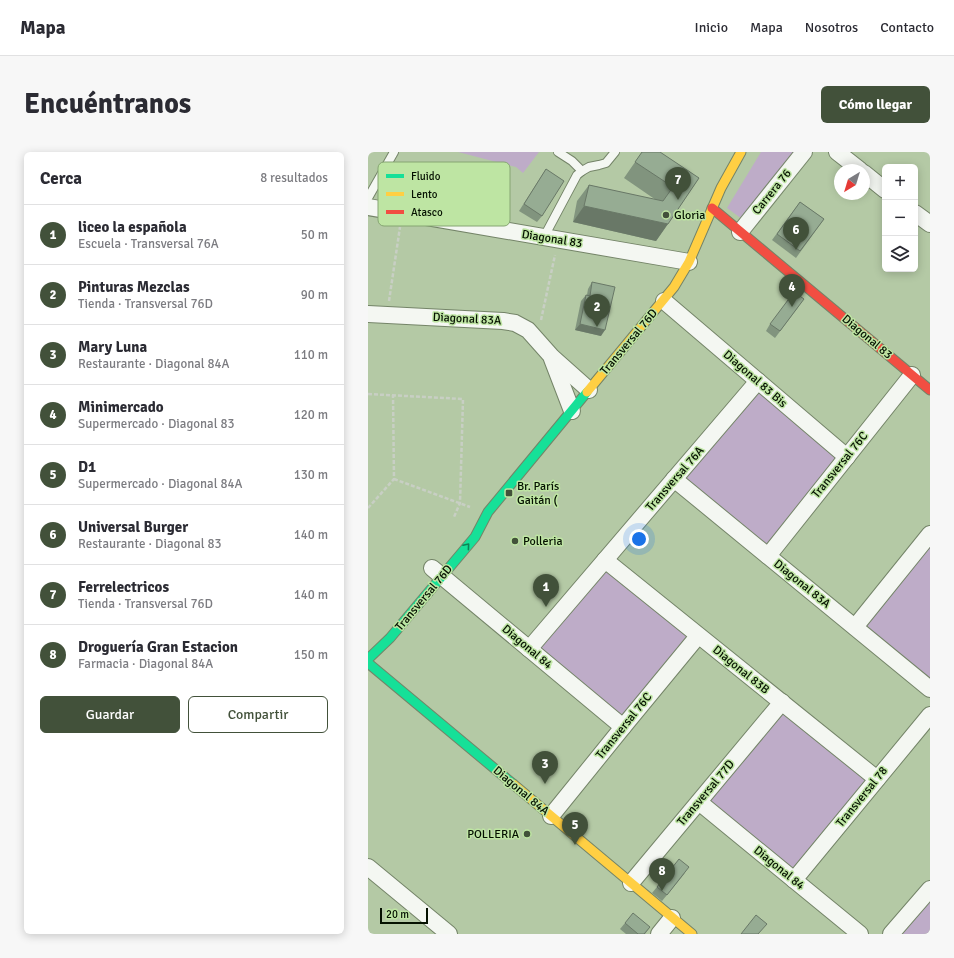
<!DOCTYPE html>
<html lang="es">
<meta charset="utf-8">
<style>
body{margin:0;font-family:Signika,sans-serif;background:#f7f7f7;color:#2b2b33}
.controls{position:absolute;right:12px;top:12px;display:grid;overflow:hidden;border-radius:6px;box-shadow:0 2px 10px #0003}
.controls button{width:36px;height:36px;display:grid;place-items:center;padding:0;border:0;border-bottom:1px solid #e1e1e2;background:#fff;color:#2b2b33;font:20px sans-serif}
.compass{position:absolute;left:466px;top:12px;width:36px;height:36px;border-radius:50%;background:#fff;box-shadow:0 2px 10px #0003;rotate:218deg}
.scale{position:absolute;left:12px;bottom:10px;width:48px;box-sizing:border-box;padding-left:4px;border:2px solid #051100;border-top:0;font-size:11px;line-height:14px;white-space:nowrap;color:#051100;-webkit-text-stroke:3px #bee5a3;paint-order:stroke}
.you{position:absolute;left:271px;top:387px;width:14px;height:14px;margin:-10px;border:3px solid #fff;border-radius:50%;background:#1a73e8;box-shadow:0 0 0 6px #1a73e833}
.badge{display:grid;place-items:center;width:26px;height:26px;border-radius:50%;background:#42513a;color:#fff;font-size:13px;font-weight:700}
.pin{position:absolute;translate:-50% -33px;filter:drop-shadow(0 1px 2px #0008)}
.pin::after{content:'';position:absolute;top:21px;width:14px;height:12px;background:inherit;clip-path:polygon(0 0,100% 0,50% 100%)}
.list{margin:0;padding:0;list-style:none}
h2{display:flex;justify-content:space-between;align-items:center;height:52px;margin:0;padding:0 16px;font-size:17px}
h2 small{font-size:13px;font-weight:400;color:#7c7c81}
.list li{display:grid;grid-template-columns:26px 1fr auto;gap:12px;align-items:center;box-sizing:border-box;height:60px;padding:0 16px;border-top:1px solid #e1e1e2}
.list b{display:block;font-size:15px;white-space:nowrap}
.list p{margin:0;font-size:13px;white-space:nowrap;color:#7c7c81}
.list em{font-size:13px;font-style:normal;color:#7c7c81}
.actions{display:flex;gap:8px;padding:12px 16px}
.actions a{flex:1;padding:9px 0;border:1px solid #42513a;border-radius:6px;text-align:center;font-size:14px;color:#42513a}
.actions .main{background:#42513a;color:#fff}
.icon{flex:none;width:22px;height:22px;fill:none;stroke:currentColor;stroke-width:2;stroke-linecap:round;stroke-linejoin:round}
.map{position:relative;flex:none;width:562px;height:782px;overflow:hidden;border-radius:6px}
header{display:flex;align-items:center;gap:24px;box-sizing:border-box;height:56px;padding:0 20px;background:#fff;border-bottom:1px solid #e1e1e2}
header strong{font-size:19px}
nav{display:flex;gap:22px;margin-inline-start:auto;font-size:14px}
.intro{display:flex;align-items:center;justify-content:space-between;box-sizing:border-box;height:96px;padding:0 24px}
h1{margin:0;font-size:28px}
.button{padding:10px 18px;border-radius:6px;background:#42513a;color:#fff;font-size:14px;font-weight:700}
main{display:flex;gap:24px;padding:0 24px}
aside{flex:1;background:#fff;border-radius:6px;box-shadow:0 2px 10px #0003}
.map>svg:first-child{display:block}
.green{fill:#beacc8}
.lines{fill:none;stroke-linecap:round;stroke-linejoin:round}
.lane-casing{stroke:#748468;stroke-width:10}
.street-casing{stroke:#748468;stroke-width:18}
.fast-casing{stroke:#748468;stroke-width:11}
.slow-casing{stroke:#748468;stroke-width:11}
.jam-casing{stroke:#748468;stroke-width:11}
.path{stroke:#c8cfc4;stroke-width:2.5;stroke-dasharray:4 2;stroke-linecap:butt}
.lane{stroke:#f4f7f2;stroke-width:8}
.street{stroke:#f4f7f2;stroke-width:16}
.fast{stroke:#16e098;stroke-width:9}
.slow{stroke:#ffcf43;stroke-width:9}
.jam{stroke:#f24e42;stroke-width:9}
.wall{fill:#81947e}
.shaded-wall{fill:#697867}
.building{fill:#96ac93;stroke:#697867}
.oneway{stroke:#0e8354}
.poi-dot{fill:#42513a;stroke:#bee5a3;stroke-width:1.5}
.labels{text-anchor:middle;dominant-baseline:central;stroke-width:3;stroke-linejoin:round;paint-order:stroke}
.street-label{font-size:12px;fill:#051100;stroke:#bee5a3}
.poi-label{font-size:12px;fill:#051100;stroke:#bee5a3;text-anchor:start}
.key{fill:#bee5a3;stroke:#86a572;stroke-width:1}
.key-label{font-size:11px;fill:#051100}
</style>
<header>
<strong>Mapa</strong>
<nav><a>Inicio</a><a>Mapa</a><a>Nosotros</a><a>Contacto</a></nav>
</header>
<div class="intro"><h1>Encuéntranos</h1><a class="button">Cómo llegar</a></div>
<main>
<aside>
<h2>Cerca<small>8 resultados</small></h2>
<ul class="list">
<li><span class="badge">1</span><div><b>liceo la española</b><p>Escuela · Transversal 76A</p></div><em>50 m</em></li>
<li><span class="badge">2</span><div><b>Pinturas Mezclas</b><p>Tienda · Transversal 76D</p></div><em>90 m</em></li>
<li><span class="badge">3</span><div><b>Mary Luna</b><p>Restaurante · Diagonal 84A</p></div><em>110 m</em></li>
<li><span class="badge">4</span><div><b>Minimercado</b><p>Supermercado · Diagonal 83</p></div><em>120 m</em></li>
<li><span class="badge">5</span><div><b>D1</b><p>Supermercado · Diagonal 84A</p></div><em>130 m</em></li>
<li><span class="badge">6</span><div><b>Universal Burger</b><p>Restaurante · Diagonal 83</p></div><em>140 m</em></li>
<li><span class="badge">7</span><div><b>Ferrelectricos</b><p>Tienda · Transversal 76D</p></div><em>140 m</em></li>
<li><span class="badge">8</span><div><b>Droguería Gran Estacion</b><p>Farmacia · Diagonal 84A</p></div><em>150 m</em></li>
</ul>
<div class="actions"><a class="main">Guardar</a><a>Compartir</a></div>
</aside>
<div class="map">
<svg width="562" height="782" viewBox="0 0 562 782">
<rect width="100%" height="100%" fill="#b4c9a5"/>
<!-- green -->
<g class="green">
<path d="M90 0H171L155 21 148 15Z"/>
<path d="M393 0H428L374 67 359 56Z"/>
<path d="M390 229 479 305 400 404 306 327Z"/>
<path d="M562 382V537L487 475Z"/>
<path d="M237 408 330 484 255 575 161 497Z"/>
<path d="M414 550 509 627 426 728 331 650Z"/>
<path d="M562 737V782H523Z"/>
</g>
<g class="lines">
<defs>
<g id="lane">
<path d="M190 0 204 9 214 19"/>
<path d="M0 46 26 0"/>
<path d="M176 85 209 23 214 19 221 15 231 13 238 11 247 0"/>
</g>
<g id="street">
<path d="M469 0 492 18"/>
<path d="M496 21 517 38"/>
<path d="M0 55 321 110"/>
<path d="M547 61 562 72"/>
<path d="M372 80 436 0"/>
<path d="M296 149 479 305"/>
<path d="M0 162 135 169 147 171 160 178 184 205 221 238"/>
<path d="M184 207 204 259"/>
<path d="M306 327 562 537"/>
<path d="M400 404 544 223"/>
<path d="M237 408 509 627"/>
<path d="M64 416 255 575"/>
<path d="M487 475 562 382"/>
<path d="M161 497 390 229"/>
<path d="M331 650 492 782"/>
<path d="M183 664 255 575 330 484"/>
<path d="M0 715 81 782"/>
<path d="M426 728 562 563"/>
<path d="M263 731 414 550"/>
<path d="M291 782 304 766"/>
<path d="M523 782 562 737"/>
</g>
<g id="fast">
<path d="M0 507 22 486 107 385 120 360 219 240"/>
<path d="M0 511 145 632"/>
</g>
<g id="slow">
<path d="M219 240 306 135 321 110 353 36 373 0"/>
<path d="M145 632 324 782"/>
</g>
<path id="jam" d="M344 56 562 238"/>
</defs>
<!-- lane casing -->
<use href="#lane" class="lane-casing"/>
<!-- street casing -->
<use href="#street" class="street-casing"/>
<!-- fast casing -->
<use href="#fast" class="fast-casing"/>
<!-- slow casing -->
<use href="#slow" class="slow-casing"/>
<!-- jam casing -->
<use href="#jam" class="jam-casing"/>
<!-- path -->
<g class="path">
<path d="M21 149 32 75"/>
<path d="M173 168 187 103"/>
<path d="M0 242 95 247 92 351 86 365"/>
<path d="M26 327 102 355"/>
<path d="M0 356 26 327 25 243"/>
</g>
<!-- lane -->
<use href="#lane" class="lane"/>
<!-- street -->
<use href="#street" class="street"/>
<!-- fast -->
<use href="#fast" class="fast"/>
<!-- slow -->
<use href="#slow" class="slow"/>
<!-- jam -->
<use href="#jam" class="jam"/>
</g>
<!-- wall -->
<g class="wall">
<path d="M274 0 331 26 288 89 205 70 209 49 221 33 288 48 256 26Z"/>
<path d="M50 13 57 44 52 50 34 40 45 20Z"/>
<path d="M178 17 174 64 169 70 151 59Z"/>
<path d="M432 50 456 67 428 106 404 88Z"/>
<path d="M224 130 233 184 207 178 213 149 218 143H219L220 137Z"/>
<path d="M431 154 407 186 398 179 402 172Z"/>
<path d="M317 721 294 749 284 741 289 735Z"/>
<path d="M257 771 282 775 277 782H258L252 777Z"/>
</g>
<!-- shaded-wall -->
<g class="shaded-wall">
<path d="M216 54 300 72 288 89 205 70Z"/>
<path d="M212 172 237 178 233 184 207 178Z"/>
</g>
<!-- building -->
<g class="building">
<path d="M274 0H292L331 26 300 72 216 54 221 33 295 49 305 35 267 10Z"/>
<path d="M178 17 196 29 174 64 156 52Z"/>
<path d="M432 50 456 67 432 99 409 82Z"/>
<path d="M224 130 247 135 237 178 212 172 218 143 222 144Z"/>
<path d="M426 140 436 147 412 179 402 172Z"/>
<path d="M311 707 321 715 299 743 289 735Z"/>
<path d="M265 761 282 775 276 782H270L257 771Z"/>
<path d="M388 763 399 772 390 782H373Z"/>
</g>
<!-- one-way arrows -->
<defs><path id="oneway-chevron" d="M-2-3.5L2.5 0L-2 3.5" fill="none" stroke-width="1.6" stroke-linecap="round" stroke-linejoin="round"/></defs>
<use class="oneway" href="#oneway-chevron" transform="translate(99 394) rotate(-50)"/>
<!-- markers -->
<g class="poi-dot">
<circle cx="298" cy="63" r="4"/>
<rect x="137" y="337" width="8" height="8" rx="2"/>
<circle cx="147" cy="389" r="4"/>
<circle cx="159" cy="682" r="4"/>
</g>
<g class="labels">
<!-- street labels -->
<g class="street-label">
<text transform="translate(404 40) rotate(-51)">Carrera 76</text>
<text transform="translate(184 87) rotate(9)">Diagonal 83</text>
<text transform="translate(99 167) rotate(3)">Diagonal 83A</text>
<text transform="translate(499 185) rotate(40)">Diagonal 83</text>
<text transform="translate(261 190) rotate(-50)">Transversal 76D</text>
<text transform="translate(387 227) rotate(41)">Diagonal 83 Bis</text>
<text transform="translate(472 313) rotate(-51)">Transversal 76C</text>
<text transform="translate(307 327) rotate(-49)">Transversal 76A</text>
<text transform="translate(434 432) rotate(39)">Diagonal 83A</text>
<text transform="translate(56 446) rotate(-50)">Transversal 76D</text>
<text transform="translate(159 495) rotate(40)">Diagonal 84</text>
<text transform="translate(373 518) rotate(39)">Diagonal 83B</text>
<text transform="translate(256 574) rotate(-51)">Transversal 76C</text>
<text transform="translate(153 639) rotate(40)">Diagonal 84A</text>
<text transform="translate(338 641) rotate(-50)">Transversal 77D</text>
<text transform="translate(494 645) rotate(-51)">Transversal 78</text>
<text transform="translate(411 716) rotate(39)">Diagonal 84</text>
</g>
<!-- poi labels -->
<g class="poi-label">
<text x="306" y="63">Gloria</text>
<text x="149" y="334">Br. París<tspan x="149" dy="14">Gaitán (</tspan></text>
<text x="155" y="389">Polleria</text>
<text x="151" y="682" text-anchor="end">POLLERIA</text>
</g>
</g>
<!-- legend -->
<rect x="10" y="10" width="132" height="64" rx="6" class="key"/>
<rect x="18" y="22" width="18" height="4" fill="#16e098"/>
<rect x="18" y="40" width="18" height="4" fill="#ffcf43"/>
<rect x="18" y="58" width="18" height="4" fill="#f24e42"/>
<g class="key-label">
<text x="43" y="28">Fluido</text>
<text x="43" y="46">Lento</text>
<text x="43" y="64">Atasco</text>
</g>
</svg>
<div class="controls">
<button>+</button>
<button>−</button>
<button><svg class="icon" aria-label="layers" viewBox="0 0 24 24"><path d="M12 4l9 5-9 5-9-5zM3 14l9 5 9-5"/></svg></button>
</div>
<svg class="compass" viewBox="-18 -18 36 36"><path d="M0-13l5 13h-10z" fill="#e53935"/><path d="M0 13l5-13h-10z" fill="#7c7c81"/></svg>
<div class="scale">20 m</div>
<div class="you"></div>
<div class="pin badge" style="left:178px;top:455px">1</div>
<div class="pin badge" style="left:229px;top:175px">2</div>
<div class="pin badge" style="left:177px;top:632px">3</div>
<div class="pin badge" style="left:424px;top:155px">4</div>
<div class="pin badge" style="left:207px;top:693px">5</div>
<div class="pin badge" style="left:428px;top:98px">6</div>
<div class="pin badge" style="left:310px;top:48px">7</div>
<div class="pin badge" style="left:294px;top:739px">8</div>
</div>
</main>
